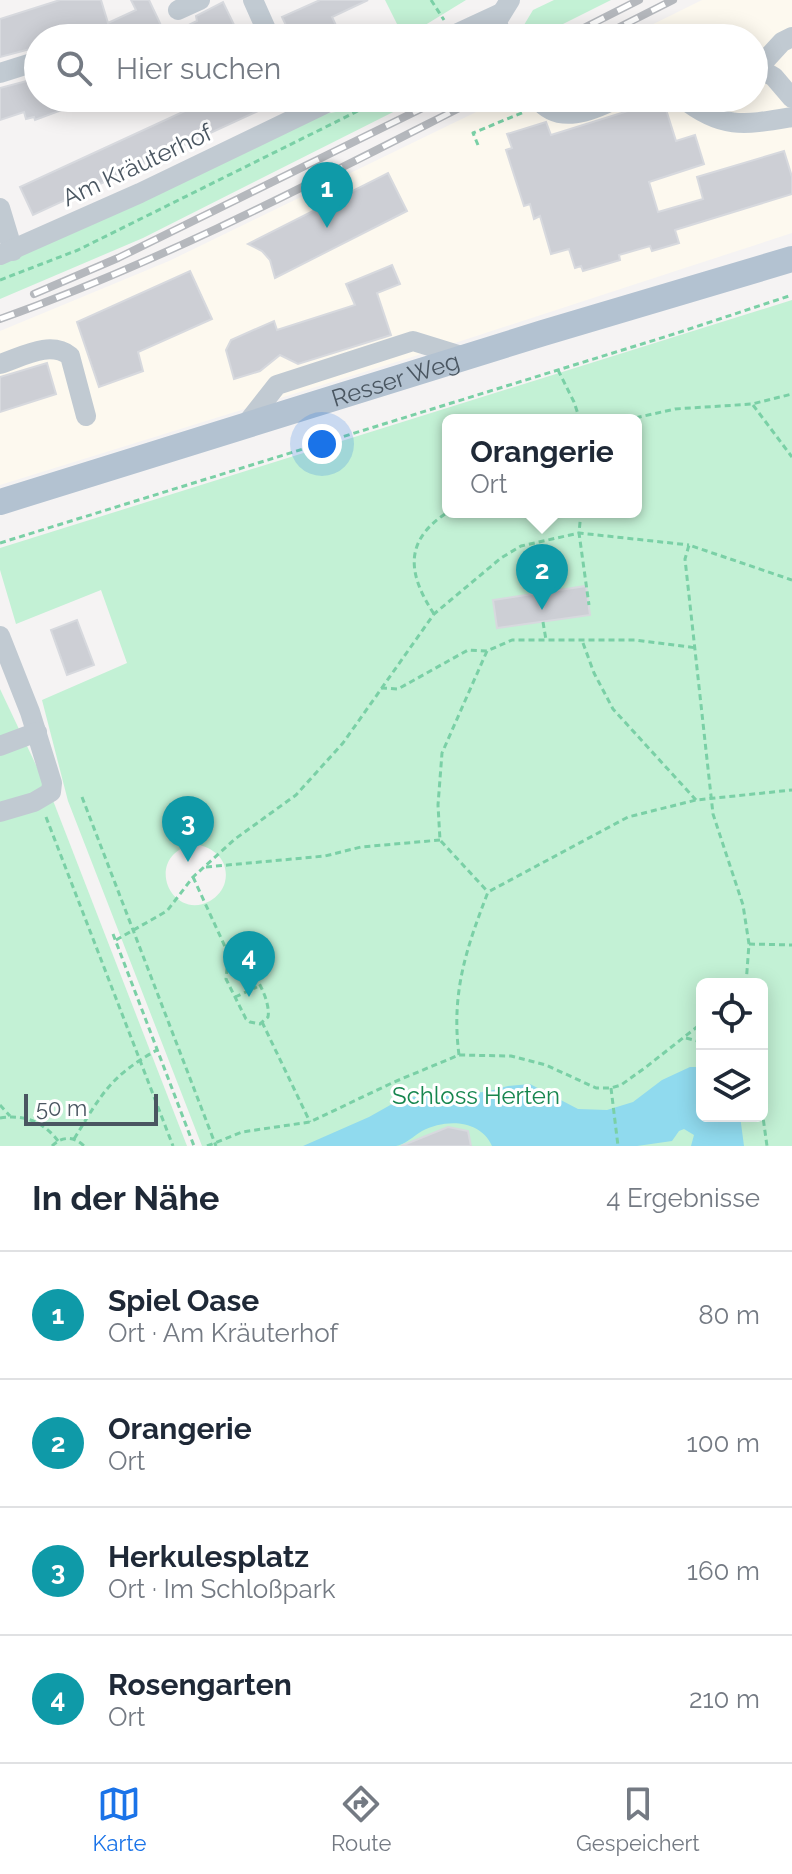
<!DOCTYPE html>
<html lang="de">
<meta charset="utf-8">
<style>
body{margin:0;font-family:Raleway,sans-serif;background:#f6f6f7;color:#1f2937}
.controls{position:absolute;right:24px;bottom:24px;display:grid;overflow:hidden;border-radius:12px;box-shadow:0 4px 20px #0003}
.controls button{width:72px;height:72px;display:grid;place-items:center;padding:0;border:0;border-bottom:2px solid #e0e1e3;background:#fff;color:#1f2937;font:40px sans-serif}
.scale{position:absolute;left:24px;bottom:20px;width:134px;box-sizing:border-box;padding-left:8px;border:4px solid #4a5661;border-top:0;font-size:22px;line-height:28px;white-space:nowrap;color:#4a5661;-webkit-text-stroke:6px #fff;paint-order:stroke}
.you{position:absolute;left:322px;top:444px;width:28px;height:28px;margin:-20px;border:6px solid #fff;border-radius:50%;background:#1a73e8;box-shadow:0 0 0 12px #1a73e833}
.badge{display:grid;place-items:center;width:52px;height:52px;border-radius:50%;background:#1a73e8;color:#fff;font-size:26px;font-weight:700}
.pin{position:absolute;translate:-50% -66px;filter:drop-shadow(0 2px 4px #0008)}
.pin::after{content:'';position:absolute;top:42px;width:28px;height:24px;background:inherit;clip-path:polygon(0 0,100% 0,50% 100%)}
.popup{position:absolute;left:442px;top:414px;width:200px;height:104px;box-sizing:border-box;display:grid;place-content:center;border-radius:12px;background:#fff;filter:drop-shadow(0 2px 6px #0005);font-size:26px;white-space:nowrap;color:#747a83}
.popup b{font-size:30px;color:#1f2937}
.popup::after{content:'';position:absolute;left:50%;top:100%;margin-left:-16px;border:16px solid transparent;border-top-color:#fff}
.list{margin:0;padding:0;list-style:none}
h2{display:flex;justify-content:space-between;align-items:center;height:104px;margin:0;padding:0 32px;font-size:34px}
h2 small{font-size:26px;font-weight:400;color:#747a83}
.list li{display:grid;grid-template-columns:52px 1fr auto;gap:24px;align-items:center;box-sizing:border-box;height:128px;padding:0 32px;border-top:2px solid #e0e1e3}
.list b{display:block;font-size:30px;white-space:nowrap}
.list p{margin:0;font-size:26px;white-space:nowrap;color:#747a83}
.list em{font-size:26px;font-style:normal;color:#747a83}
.icon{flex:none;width:44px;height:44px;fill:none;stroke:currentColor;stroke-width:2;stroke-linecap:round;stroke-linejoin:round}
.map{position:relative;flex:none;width:792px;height:1146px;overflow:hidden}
.search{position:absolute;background:#fff;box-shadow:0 4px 20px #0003;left:24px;right:24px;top:24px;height:88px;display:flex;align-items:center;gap:20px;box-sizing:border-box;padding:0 28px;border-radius:44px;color:#747a83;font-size:30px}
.sheet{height:616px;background:#fff}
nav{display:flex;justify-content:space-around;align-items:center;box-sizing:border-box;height:112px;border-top:2px solid #e0e1e3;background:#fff;font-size:22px;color:#747a83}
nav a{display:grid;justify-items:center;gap:4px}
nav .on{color:#1a73e8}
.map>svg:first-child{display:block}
.commercial{fill:#fdf9ef}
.green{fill:#c3f1d5;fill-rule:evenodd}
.water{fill:#90daee}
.building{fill:#cdcfd5;stroke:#d7d9de;stroke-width:2}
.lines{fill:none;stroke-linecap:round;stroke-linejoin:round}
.path{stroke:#7ad0a6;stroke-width:3;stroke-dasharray:6 4;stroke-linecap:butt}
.minor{stroke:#c1cad2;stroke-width:20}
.major{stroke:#b3c2d1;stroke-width:26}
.rail-casing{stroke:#b5b8bd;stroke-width:8}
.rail{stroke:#fff;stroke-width:5;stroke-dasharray:15;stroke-linecap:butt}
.labels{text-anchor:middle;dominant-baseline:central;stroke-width:6;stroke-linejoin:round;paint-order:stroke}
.street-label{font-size:24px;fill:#4a5661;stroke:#fff}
.park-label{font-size:24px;fill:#17864f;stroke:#fff}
</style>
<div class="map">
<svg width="792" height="1146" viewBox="0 0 792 1146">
<rect width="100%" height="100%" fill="#f5f3f3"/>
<!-- commercial -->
<path class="commercial" d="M702 0H792V233L409 358 0 485V331L169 261 505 98H754V38H625Z"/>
<!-- green -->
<g class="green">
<path d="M385 0H466L404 38Z"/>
<path d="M554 0H611L535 38H528L524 25 533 10Z"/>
<path d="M375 98H421L143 238 0 299V263L323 114 342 111Z"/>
<path d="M792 300V1146H202L68 801 42 700 127 663 101 590 16 624 0 570V548ZM448 420H636V512H448ZM193 844C213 846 230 860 225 882 223 890 217 897 210 901 171 922 142 857 193 844ZM702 984H762V1116H702Z"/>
<path d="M0 689 54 803 187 1146H0Z"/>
</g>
<!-- water -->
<path class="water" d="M690 1067H702V1116H740L744 1146H691L694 1135 684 1129 679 1131 672 1141 637 1146H492C480 1119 445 1119 422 1131 414 1136 404 1145 396 1146 366 1146 333 1146 303 1146L369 1117 401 1099 434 1094 486 1092 508 1086 530 1084 578 1109 607 1110 633 1102 662 1080Z"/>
<!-- building -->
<g class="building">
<path d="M60 0H101L108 23 136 10 131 0H149L166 36 197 21 196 16 223 2 238 33 228 38H38V47L0 57V19Z"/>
<path d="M320 0H368L332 17 342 38H292L282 17Z"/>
<path d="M38 78V98L91 99 35 120 34 117 26 119 24 112 0 120V88Z"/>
<path d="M213 98H286L33 215 20 187Z"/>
<path d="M663 100 676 141 695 135 704 164 649 182 658 212 703 199 697 177 784 151 792 177V194L675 230 679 243 652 251 650 246 619 255 620 260 583 271 581 266 575 268 569 249 551 254 540 216 534 219 530 204 524 206 506 150 512 148 507 134 546 122 551 135Z"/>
<path d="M388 173 407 211 275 278 270 260 262 251 248 244Z"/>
<path d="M392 265 400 284 377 293 391 335 298 364 280 355 260 371 234 379 226 350 231 340 274 321 277 330 355 305 346 284Z"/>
<path d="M190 271 212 319 138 352 143 371 99 387 77 322Z"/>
<path d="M47 363 56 394 0 412V377Z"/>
<path d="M586 586 590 615 497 628 493 600Z"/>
<path d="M77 620 94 665 67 675 51 630Z"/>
<path d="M448 1127 468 1131 471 1146H401Z"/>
</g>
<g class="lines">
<!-- path -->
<g class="path">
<path d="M431 0 444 20"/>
<path d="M478 145 473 133 524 112"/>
<path d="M0 280 78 250 384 98"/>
<path d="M558 370 574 402 580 420"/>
<path d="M753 405 792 457"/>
<path d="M626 420 675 409 752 404 792 394"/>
<path d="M581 512 579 533 589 605"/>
<path d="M0 543 674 334 792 295"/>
<path d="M434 614C407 573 404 540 448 512"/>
<path d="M543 622 546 640"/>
<path d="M583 643 594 673 613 709 696 800"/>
<path d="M487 651 442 753 438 805 440 840 488 892"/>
<path d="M381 688 398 689 468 650 487 651 512 640H635L697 648"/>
<path d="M82 797 216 1146"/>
<path d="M46 817 173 1146"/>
<path d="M206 867 325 856 361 847 440 840"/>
<path d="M193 877 233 964"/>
<path d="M113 934 194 1146"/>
<path d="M116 940 167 911 193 877 235 839 296 795 343 743 434 614 501 558 521 546 579 533 689 545"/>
<path d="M749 944 792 945"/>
<path d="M240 962C255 969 271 1002 268 1017L260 1024 250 1022 246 1019 226 979 227 969 235 963Z"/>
<path d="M746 984 749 944 743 905 713 814 685 559 689 545 792 580"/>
<path d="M235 997 257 987"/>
<path d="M262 1022 310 1122"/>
<path d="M686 1038 702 1042"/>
<path d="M459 1055C451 993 466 949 488 892L628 817 696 800 792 790"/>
<path d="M611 1088 618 1146"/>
<path d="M0 1105 10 1116"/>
<path d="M762 1110 767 1146"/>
<path d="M0 1118C24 1114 44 1122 58 1141"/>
<path d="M74 1139C102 1094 109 1077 157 1050"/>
<path d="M52 1146C62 1136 74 1136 84 1146"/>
<path d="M207 1146 242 1132 310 1122 394 1082 459 1055 511 1056 546 1065 596 1088H611L621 1085 646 1067 702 1023"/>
</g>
<!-- minor -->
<g class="minor">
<path d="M253 0 270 38"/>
<path d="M178 10 200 0"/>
<path d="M447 38 501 13"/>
<path d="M502 38 497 21 510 0"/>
<path d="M754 65 774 77 792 98"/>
<path d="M759 67 782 42 792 37"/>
<path d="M0 73 38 61"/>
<path d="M537 98C558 126 592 111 618 98"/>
<path d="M682 98C722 130 745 125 792 117"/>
<path d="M0 208 13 251"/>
<path d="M0 255 140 193 337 98"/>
<path d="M0 364C22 357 50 340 70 356L86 416"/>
<path d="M244 427 277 385 413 341 468 358"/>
<path d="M0 636 30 712 52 783 51 792 34 802 0 812"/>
<path d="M0 746 37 732"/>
</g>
<!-- major -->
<path class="major" id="s1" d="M0 502 543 333 792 259"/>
<defs>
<g id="rail">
<path d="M564 38 639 0"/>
<path d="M598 38 673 0"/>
<path d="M34 294 118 258 443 98"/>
<path d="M0 319C166 260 323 177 479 98"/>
</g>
</defs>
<!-- rail casing -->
<use href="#rail" class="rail-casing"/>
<!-- rail -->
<use href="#rail" class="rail"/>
</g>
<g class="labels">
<!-- street labels -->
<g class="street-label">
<text transform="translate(137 165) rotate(-25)">Am Kräuterhof</text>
<text stroke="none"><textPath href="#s1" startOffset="414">Resser Weg</textPath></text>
</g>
<!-- park labels -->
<g class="park-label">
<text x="476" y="1095">Schloss Herten</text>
</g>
</g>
</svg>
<div class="controls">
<button><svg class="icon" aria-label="locate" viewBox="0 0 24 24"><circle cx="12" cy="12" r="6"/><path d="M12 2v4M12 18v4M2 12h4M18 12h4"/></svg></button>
<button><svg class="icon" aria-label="layers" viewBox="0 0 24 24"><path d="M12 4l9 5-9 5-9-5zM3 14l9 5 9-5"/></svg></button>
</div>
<div class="scale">50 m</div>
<div class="you"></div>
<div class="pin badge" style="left:327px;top:228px;background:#0f9aa8">1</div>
<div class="pin badge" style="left:542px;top:610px;background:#0f9aa8">2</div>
<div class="popup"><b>Orangerie</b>Ort</div>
<div class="pin badge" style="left:188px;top:862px;background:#0f9aa8">3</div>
<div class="pin badge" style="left:249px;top:997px;background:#0f9aa8">4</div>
<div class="search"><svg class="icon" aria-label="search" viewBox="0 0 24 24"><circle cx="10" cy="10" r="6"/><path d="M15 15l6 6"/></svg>Hier suchen</div>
</div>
<section class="sheet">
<h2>In der Nähe<small>4 Ergebnisse</small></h2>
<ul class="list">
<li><span class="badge" style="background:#0f9aa8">1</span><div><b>Spiel Oase</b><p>Ort · Am Kräuterhof</p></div><em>80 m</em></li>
<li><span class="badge" style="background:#0f9aa8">2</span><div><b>Orangerie</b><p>Ort</p></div><em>100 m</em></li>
<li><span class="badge" style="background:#0f9aa8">3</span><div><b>Herkulesplatz</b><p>Ort · Im Schloßpark</p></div><em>160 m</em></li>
<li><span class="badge" style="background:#0f9aa8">4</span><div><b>Rosengarten</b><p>Ort</p></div><em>210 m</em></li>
</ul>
</section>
<nav>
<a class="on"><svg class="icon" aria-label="map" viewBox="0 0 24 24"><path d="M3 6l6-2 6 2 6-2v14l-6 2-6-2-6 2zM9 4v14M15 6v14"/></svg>Karte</a>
<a><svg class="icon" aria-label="directions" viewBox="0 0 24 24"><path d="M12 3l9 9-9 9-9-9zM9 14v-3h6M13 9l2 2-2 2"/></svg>Route</a>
<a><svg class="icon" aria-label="saved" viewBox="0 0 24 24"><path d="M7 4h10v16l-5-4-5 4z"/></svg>Gespeichert</a>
</nav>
